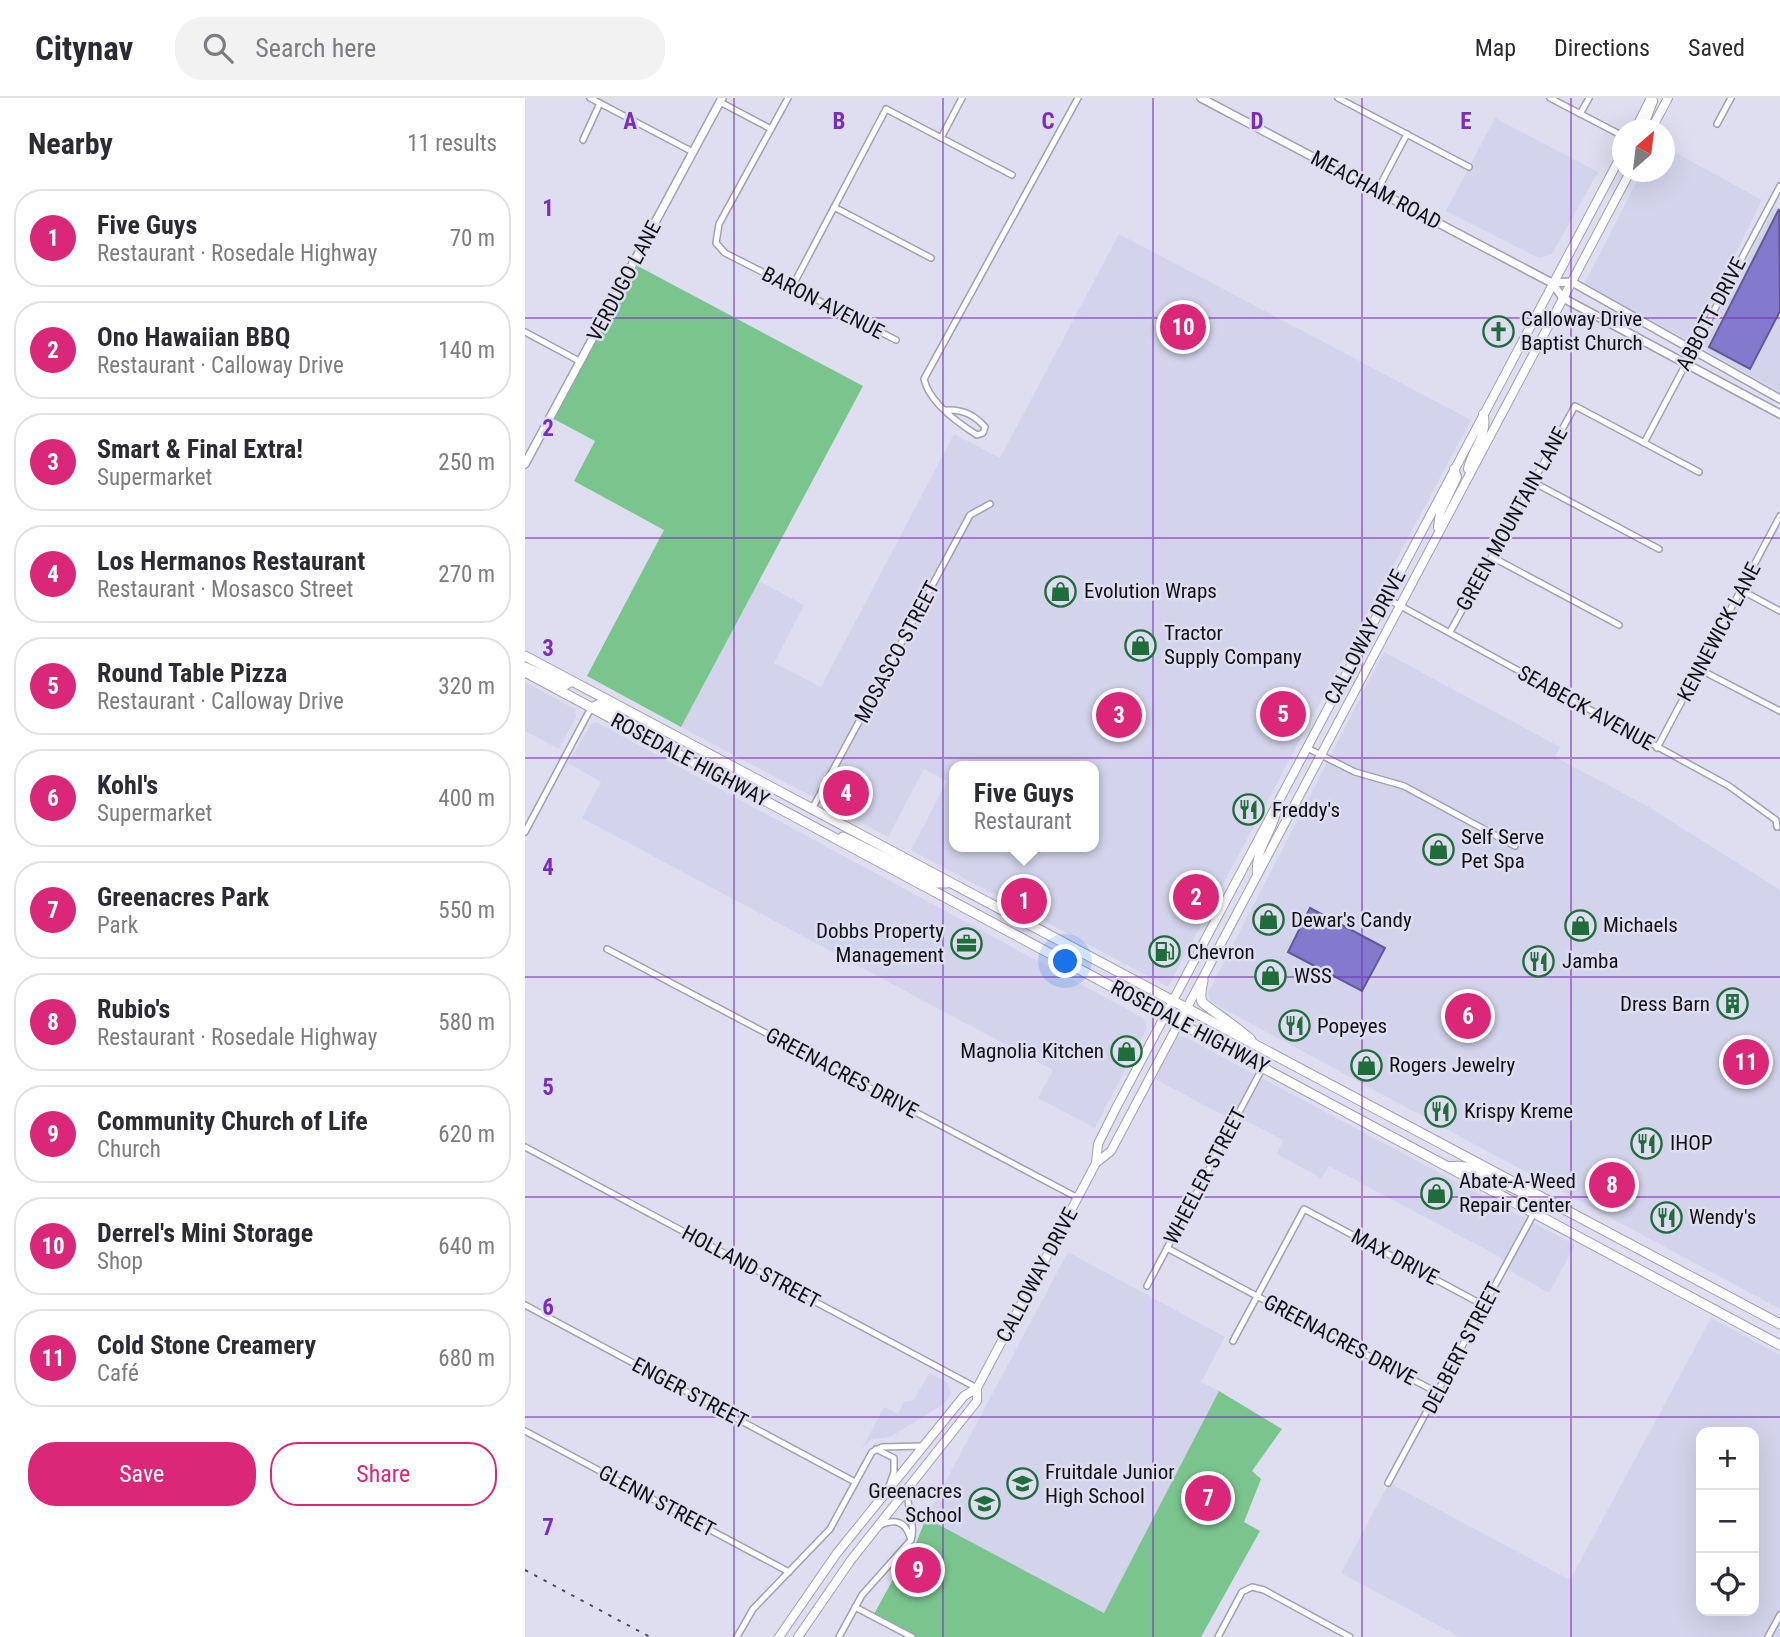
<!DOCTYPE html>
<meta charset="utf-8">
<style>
body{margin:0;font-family:"Roboto Condensed",sans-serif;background:#f2f2f3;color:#2b2b33}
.controls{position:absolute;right:21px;bottom:21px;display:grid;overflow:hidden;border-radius:14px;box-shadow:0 7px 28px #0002}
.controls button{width:63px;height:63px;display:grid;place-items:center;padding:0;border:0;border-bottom:2px solid #e1e1e2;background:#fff;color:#2b2b33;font:35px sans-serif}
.compass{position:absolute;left:1087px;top:21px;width:63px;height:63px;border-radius:50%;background:#fff;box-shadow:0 7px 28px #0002;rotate:28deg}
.you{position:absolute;left:541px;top:864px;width:24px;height:24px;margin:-18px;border:5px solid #fff;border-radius:50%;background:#1a73e8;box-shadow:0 0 0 10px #1a73e833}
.badge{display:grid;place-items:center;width:46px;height:46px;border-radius:50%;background:#db2777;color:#fff;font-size:23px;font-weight:700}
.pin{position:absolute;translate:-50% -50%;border:4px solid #fff;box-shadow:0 2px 7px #0006}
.popup{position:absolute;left:424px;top:663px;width:150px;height:91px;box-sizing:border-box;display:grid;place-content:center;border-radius:14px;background:#fff;filter:drop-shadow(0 2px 5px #0005);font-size:23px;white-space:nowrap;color:#7c7c81}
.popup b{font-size:26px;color:#2b2b33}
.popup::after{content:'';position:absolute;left:50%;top:100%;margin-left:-14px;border:14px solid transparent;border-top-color:#fff}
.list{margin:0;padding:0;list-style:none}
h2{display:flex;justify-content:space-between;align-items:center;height:91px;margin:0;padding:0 28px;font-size:30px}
h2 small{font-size:23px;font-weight:400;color:#7c7c81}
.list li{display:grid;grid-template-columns:46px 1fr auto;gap:21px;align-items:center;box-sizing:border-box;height:98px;margin:0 14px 14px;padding:0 14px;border:2px solid #e1e1e2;border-radius:28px}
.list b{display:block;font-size:26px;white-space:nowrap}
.list p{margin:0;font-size:23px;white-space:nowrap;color:#7c7c81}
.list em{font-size:23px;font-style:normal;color:#7c7c81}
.actions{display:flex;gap:14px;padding:21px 28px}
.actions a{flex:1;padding:16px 0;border:2px solid #db2777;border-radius:28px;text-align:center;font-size:24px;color:#db2777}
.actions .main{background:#db2777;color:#fff}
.icon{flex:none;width:38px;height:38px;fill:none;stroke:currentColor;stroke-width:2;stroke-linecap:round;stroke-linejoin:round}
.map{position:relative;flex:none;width:1255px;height:1539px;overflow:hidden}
header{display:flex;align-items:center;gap:42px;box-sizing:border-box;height:98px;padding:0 35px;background:#fff;border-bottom:2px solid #e1e1e2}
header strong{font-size:33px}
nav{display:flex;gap:38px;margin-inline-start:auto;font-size:24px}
.search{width:490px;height:63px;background:#f2f2f3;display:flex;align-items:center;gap:18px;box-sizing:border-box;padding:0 24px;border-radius:28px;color:#7c7c81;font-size:26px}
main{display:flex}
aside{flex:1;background:#fff}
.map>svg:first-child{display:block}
.built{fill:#d3d3eb;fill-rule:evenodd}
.green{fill:#7ac48e}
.water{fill:#837acd;stroke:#615a96;stroke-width:2}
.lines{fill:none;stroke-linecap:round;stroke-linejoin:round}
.minor-casing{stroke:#a0a0b0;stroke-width:8}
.tertiary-casing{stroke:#a0a0b0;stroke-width:10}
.secondary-casing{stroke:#a0a0b0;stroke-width:10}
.primary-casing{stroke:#a0a0b0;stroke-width:11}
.minor{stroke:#fff;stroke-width:5}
.tertiary{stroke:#fff;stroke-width:7}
.secondary{stroke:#fff;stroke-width:8}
.primary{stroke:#fff;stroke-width:9}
.rail{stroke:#4f4f58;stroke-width:2;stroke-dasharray:3.5 7;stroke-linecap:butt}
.grid{fill:none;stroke:#7b2cbf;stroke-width:2;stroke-opacity:0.55}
.labels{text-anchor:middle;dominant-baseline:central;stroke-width:5;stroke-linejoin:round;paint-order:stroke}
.street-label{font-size:21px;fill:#111116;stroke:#dfdef0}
.poi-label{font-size:21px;fill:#111116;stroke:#dfdef0;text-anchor:start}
.grid-label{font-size:23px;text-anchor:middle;font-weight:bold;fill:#7b2cbf;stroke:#dfdef0;stroke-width:5;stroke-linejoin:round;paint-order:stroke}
</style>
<header>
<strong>Citynav</strong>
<div class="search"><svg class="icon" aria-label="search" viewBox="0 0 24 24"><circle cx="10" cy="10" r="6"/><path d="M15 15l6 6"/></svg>Search here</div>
<nav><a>Map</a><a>Directions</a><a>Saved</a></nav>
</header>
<main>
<aside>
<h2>Nearby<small>11 results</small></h2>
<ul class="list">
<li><span class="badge">1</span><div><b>Five Guys</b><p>Restaurant · Rosedale Highway</p></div><em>70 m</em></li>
<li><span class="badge">2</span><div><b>Ono Hawaiian BBQ</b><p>Restaurant · Calloway Drive</p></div><em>140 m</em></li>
<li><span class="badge">3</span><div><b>Smart &amp; Final Extra!</b><p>Supermarket</p></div><em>250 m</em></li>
<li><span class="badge">4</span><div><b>Los Hermanos Restaurant</b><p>Restaurant · Mosasco Street</p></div><em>270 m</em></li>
<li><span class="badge">5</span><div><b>Round Table Pizza</b><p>Restaurant · Calloway Drive</p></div><em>320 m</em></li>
<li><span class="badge">6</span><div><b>Kohl's</b><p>Supermarket</p></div><em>400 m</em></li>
<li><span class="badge">7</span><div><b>Greenacres Park</b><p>Park</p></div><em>550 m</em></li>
<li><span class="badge">8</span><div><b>Rubio's</b><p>Restaurant · Rosedale Highway</p></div><em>580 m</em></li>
<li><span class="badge">9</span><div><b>Community Church of Life</b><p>Church</p></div><em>620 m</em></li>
<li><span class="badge">10</span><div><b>Derrel's Mini Storage</b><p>Shop</p></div><em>640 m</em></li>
<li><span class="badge">11</span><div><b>Cold Stone Creamery</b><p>Café</p></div><em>680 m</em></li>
</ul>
<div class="actions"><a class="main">Save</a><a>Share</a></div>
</aside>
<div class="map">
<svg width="1255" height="1539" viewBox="0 0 1255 1539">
<rect width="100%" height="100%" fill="#dfdef0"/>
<!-- built -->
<g class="built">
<path d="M970 20 1073 74 1027 156 1014 160 921 113Z"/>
<path d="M1140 49 1237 102 1167 244 1059 186 1117 74H1140Z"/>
<path d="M1250 108 1255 111V294L1183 254 1178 245Z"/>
<path d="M594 136 946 322 643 889 386 752 422 683 399 671 363 739 156 629 234 483 279 507 249 565 296 589 429 336 475 360ZM429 668H569V749H429Z"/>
<path d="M859 554 1035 649 1030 659 1124 709 1255 792V1211L686 904 683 895Z"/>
<path d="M0 584 50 611 51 619 34 651 0 633Z"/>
<path d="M71 624 618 920 622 930 570 1030 513 1000 528 972 57 720 76 684 43 665 66 626Z"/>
<path d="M658 938 1050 1147 1024 1195 988 1175 975 1159 804 1068 796 1080 752 1056 758 1042 721 1023 702 1019 628 980 648 940Z"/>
<path d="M543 1154 700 1239 676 1284 694 1293 579 1515 401 1420Z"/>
<path d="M1186 1220 1255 1257V1539H935L816 1475 864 1385 1045 1482ZM1176 1334H1229V1513H1176Z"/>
<path d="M404 1275 423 1285 426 1296 419 1306 365 1339 346 1341 337 1351 359 1309 373 1316 379 1304 389 1302Z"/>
</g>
<!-- green -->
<g class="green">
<path d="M109 166 338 288 156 629 62 578 139 432 49 383 70 343 27 320Z"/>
<path d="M694 1293 757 1331 727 1373 736 1381 719 1424 735 1433 676 1539H389L348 1518 378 1463 390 1448 401 1420 579 1515Z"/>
</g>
<!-- water -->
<g class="water">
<path d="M1254 111 1255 213 1225 271 1184 249Z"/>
<path d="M785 810 860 850 837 893 763 854Z"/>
</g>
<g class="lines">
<defs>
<g id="minor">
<path d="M65 0 168 54"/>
<path d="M263 0 194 126 191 145 200 155 371 242"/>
<path d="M813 0 944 69"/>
<path d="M1025 0 1098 38"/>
<path d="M195 4 246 31"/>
<path d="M1055 16 1064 0"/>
<path d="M1192 26 1206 0"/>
<path d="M416 40 437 0"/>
<path d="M58 42 75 5"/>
<path d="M852 93 882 36"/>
<path d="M309 109 406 160"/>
<path d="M267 189 361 11 487 77"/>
<path d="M0 234 56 264"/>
<path d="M421 312C436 311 450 317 460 329L458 335 452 337C433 325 404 304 399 281L553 0"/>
<path d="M1119 345 1255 88"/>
<path d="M1008 384 1134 451"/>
<path d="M967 459 1094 527"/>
<path d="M1216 492 1255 513"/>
<path d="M861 500 1204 688 1251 722 1252 729"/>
<path d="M925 534 1050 308 1174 374"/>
<path d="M1174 571 1255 613"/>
<path d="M782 650 830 674 879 688 990 748"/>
<path d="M1132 650 1255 418"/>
<path d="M287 711 445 417 465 406"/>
<path d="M0 734 66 610"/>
<path d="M82 851 553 1100"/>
<path d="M0 1049 452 1290"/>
<path d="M642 1150 913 1295"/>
<path d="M622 1188 738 969"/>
<path d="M0 1207 330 1384"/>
<path d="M708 1243 779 1111 960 1208"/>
<path d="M0 1333 264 1474"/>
<path d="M351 1351 369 1360V1374L364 1388"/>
<path d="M863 1385 1009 1115"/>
<path d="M355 1427C372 1420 381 1424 386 1442 391 1427 381 1409 383 1393"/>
<path d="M330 1509 387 1539"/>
<path d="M212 1539 228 1511 305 1431 347 1354 357 1349 398 1348"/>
<path d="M314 1539 337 1497 386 1442"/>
<path d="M693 1539 717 1494 727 1489 739 1492 825 1539"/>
<path d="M1243 1539 1255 1517"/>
</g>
<g id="tertiary">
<path d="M676 0 1027 185 1038 200 1255 316"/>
<path d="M1027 185 1047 184 1255 301"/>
<path d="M0 366 197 0"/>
</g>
<g id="secondary">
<path d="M1110 32 1126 0"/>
<path d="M1117 32 1128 3"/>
<path d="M1126 32 1143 0"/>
<path d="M943 371C946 353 965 334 958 316"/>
<path d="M913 429 915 415 932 379 929 371"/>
<path d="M732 776C729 752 749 733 752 710"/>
<path d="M571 1065 586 1053 1105 74"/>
<path d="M254 1539 312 1455 439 1298 452 1290"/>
<path d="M273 1539 326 1462 452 1303V1290L571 1065 573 1046 591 1010 1098 54"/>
</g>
<g id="primary">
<path d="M0 558 1255 1226"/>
<path d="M0 569 40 587 47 583"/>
<path d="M0 574 1255 1247"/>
<path d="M66 610 75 606 91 613"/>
<path d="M318 739 411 785H422"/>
<path d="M678 882C677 889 674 897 677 904 679 907 718 933 726 942"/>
<path d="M924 1069C956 1063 987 1097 1019 1101"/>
</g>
</defs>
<!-- minor casing -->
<use href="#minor" class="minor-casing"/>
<!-- tertiary casing -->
<use href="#tertiary" class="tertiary-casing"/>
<!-- secondary casing -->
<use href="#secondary" class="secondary-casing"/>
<!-- primary casing -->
<use href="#primary" class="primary-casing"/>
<!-- minor -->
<use href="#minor" class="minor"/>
<!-- tertiary -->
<use href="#tertiary" class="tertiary"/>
<!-- secondary -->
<use href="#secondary" class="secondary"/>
<!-- primary -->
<use href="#primary" class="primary"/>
<!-- rail -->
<path class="rail" d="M0 1472 125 1539"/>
</g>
<!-- grid -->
<path class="grid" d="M209 0V1539M418 0V1539M628 0V1539M837 0V1539M1046 0V1539M0 220H1255M0 440H1255M0 660H1255M0 879H1255M0 1099H1255M0 1319H1255"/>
<!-- icons -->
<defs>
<symbol id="church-ring" viewBox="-11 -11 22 22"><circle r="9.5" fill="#dfdef0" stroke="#206d3c" stroke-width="1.5"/><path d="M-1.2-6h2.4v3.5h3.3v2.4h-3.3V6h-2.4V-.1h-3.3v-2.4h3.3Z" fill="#206d3c"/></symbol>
<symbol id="shop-ring" viewBox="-11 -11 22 22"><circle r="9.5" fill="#dfdef0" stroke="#206d3c" stroke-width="1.5"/><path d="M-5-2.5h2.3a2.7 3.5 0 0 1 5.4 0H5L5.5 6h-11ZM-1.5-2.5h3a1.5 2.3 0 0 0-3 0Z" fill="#206d3c"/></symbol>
<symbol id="restaurant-ring" viewBox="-11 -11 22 22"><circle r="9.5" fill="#dfdef0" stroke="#206d3c" stroke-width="1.5"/><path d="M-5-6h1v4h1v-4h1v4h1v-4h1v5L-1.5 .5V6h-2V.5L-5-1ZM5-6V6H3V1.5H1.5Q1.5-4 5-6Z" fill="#206d3c"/></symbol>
<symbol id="office-ring" viewBox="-11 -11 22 22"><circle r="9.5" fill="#dfdef0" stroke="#206d3c" stroke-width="1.5"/><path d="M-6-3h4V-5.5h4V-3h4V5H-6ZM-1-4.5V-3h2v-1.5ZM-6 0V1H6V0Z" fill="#206d3c"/></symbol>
<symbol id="fuel-ring" viewBox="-11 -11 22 22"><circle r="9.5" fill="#dfdef0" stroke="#206d3c" stroke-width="1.5"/><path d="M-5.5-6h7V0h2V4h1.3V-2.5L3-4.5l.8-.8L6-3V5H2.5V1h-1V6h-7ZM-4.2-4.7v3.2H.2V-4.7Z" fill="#206d3c"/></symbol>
<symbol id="building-ring" viewBox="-11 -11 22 22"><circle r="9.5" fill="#dfdef0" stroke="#206d3c" stroke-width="1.5"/><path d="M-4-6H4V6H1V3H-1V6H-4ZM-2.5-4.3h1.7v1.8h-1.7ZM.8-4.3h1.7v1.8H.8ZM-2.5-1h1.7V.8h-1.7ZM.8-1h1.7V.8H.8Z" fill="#206d3c"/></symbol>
<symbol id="school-ring" viewBox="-11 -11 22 22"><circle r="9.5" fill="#dfdef0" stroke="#206d3c" stroke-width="1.5"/><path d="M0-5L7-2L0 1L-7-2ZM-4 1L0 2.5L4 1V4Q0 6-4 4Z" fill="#206d3c"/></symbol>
</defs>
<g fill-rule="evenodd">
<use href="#church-ring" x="956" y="216" width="35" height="35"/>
<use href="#shop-ring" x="518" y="476" width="35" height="35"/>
<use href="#shop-ring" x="598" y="530" width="35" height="35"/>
<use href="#restaurant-ring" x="706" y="694" width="35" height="35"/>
<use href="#shop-ring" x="896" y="734" width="35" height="35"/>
<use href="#shop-ring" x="726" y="804" width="35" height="35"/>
<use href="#shop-ring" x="1038" y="810" width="35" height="35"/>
<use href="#office-ring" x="424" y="828" width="35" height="35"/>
<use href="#fuel-ring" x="622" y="836" width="35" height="35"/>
<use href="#restaurant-ring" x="996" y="846" width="35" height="35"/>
<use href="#shop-ring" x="728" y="860" width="35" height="35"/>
<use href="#building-ring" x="1190" y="888" width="35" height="35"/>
<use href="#restaurant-ring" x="752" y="910" width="35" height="35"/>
<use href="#shop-ring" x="584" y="936" width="35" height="35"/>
<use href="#shop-ring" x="824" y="950" width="35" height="35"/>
<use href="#restaurant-ring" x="898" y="996" width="35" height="35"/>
<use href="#restaurant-ring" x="1104" y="1028" width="35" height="35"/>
<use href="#shop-ring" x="894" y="1078" width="35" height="35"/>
<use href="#restaurant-ring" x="1124" y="1102" width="35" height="35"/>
<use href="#school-ring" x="480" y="1368" width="35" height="35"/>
<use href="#school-ring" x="442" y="1388" width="35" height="35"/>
</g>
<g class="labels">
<!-- street labels -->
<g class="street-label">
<text transform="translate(851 92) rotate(28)">MEACHAM ROAD</text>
<text transform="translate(99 183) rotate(-62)">VERDUGO LANE</text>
<text transform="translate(298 205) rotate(27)">BARON AVENUE</text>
<text transform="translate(1186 216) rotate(-62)">ABBOTT DRIVE</text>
<text transform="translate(987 421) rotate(-61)">GREEN MOUNTAIN LANE</text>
<text transform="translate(1194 534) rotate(-62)">KENNEWICK LANE</text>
<text transform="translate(840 539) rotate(-62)">CALLOWAY DRIVE</text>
<text transform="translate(372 554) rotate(-62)">MOSASCO STREET</text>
<text transform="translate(1061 610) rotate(29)">SEABECK AVENUE</text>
<text transform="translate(165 662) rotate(28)">ROSEDALE HIGHWAY</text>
<text transform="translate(665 929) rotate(28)">ROSEDALE HIGHWAY</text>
<text transform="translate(317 975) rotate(28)">GREENACRES DRIVE</text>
<text transform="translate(680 1078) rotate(-62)">WHEELER STREET</text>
<text transform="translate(870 1159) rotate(28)">MAX DRIVE</text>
<text transform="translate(226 1169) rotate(28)">HOLLAND STREET</text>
<text transform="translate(512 1177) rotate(-62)">CALLOWAY DRIVE</text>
<text transform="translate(815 1242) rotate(28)">GREENACRES DRIVE</text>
<text transform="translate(937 1250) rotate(-62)">DELBERT STREET</text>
<text transform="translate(165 1295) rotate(28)">ENGER STREET</text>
<text transform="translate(132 1403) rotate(28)">GLENN STREET</text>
</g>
<!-- poi labels -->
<g class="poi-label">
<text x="996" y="221">Calloway Drive<tspan x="996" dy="24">Baptist Church</tspan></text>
<text x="559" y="493">Evolution Wraps</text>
<text x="639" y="535">Tractor<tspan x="639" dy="24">Supply Company</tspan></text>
<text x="747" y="712">Freddy's</text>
<text x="936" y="739">Self Serve<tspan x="936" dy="24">Pet Spa</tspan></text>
<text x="766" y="822">Dewar's Candy</text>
<text x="1078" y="827">Michaels</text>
<text x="419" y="833" text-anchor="end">Dobbs Property<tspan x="419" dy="24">Management</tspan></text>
<text x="662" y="854">Chevron</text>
<text x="1037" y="863">Jamba</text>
<text x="769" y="878">WSS</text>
<text x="1185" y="906" text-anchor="end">Dress Barn</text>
<text x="792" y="928">Popeyes</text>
<text x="579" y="953" text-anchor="end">Magnolia Kitchen</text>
<text x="864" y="967">Rogers Jewelry</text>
<text x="939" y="1013">Krispy Kreme</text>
<text x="1145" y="1045">IHOP</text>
<text x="934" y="1083">Abate-A-Weed<tspan x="934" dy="24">Repair Center</tspan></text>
<text x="1164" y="1119">Wendy's</text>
<text x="520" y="1374">Fruitdale Junior<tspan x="520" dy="24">High School</tspan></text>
<text x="437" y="1393" text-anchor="end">Greenacres<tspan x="437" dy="24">School</tspan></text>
</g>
</g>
<g class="grid-label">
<text x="105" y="31">A</text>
<text x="314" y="31">B</text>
<text x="523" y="31">C</text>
<text x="732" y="31">D</text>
<text x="941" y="31">E</text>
<text x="23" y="118">1</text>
<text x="23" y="338">2</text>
<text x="23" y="558">3</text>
<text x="23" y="777">4</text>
<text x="23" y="997">5</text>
<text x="23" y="1217">6</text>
<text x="23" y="1437">7</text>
</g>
</svg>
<div class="controls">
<button>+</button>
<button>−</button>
<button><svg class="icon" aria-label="locate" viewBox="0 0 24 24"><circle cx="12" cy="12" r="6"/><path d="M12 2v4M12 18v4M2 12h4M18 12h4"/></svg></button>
</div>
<svg class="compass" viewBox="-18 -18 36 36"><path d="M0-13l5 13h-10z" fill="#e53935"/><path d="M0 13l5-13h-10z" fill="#7c7c81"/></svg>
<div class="you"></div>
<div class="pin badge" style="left:499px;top:803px">1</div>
<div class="popup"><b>Five Guys</b>Restaurant</div>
<div class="pin badge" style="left:671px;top:799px">2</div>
<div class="pin badge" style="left:594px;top:617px">3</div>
<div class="pin badge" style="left:321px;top:695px">4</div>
<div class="pin badge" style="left:758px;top:616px">5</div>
<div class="pin badge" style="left:943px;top:918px">6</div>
<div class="pin badge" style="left:683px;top:1400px">7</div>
<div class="pin badge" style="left:1087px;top:1087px">8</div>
<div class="pin badge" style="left:393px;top:1472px">9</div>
<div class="pin badge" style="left:658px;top:229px">10</div>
<div class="pin badge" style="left:1221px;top:964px">11</div>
</div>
</main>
